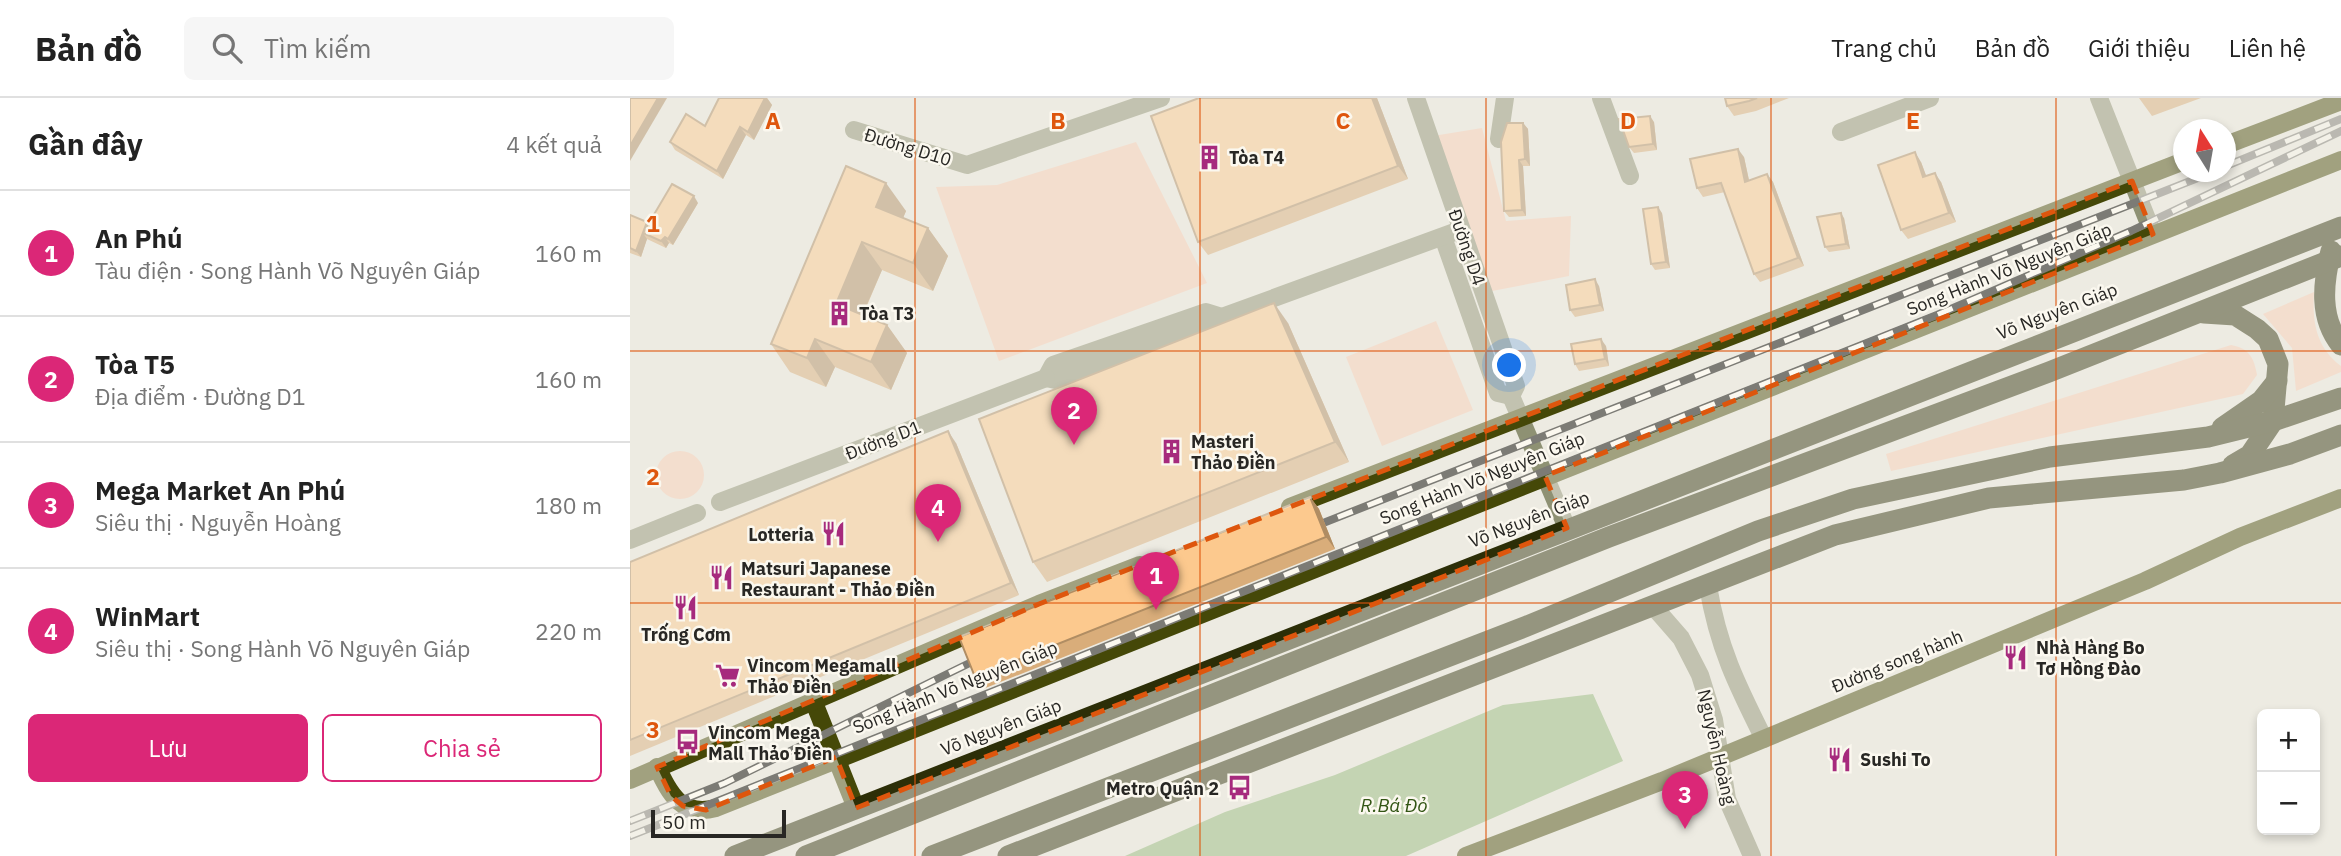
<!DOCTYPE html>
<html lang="vi">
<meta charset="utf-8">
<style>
body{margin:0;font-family:"IBM Plex Sans",sans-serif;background:#f6f6f6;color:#222}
.controls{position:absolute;right:21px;bottom:21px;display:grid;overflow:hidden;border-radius:10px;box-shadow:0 4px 10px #0003}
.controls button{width:63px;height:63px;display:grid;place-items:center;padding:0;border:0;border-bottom:2px solid #e0e0e0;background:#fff;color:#222;font:35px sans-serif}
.compass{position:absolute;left:1543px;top:21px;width:63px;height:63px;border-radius:50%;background:#fff;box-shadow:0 4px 10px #0003;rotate:349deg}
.scale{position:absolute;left:21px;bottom:18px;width:135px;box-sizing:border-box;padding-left:7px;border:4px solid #282724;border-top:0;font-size:19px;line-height:24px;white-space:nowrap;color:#282724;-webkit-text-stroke:5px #fbf8ef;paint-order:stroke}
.you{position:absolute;left:880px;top:268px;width:24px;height:24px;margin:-18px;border:5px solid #fff;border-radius:50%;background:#1a73e8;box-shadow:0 0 0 10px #1a73e833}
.badge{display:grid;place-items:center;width:46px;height:46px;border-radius:50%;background:#db2777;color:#fff;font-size:23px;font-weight:700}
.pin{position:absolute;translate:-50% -58px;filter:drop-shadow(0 2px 4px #0008)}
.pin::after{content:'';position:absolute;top:37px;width:24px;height:21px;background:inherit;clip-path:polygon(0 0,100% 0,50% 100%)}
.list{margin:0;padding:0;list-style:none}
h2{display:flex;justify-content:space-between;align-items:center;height:91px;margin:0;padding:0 28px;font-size:30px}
h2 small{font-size:23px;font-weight:400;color:#767676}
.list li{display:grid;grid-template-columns:46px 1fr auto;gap:21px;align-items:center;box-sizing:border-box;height:126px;padding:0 28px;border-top:2px solid #e0e0e0}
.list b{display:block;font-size:26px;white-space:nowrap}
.list p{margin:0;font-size:23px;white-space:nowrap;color:#767676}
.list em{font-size:23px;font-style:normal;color:#767676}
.actions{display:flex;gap:14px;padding:21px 28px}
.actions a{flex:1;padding:16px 0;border:2px solid #db2777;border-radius:10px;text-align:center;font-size:24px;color:#db2777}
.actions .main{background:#db2777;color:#fff}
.icon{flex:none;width:38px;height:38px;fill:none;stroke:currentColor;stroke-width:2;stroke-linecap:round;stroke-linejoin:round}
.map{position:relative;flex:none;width:1711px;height:758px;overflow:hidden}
header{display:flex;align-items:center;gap:42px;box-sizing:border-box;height:98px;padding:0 35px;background:#fff;border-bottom:2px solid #e0e0e0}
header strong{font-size:33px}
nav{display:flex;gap:38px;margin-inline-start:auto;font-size:24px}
.search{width:490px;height:63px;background:#f6f6f6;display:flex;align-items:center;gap:18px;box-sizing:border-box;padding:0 24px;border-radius:10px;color:#767676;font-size:26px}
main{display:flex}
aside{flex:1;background:#fff}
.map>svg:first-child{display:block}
.green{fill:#fbceb7}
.water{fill:#93b87a}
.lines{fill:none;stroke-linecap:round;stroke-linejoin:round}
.minor{stroke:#8e9173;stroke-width:18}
.major{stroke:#454808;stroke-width:18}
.highway{stroke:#2c2e07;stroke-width:21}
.rail-casing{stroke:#7c7b75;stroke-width:8}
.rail{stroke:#fbf8ef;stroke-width:5;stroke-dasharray:16;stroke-linecap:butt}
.wall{fill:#d9ad7a}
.shaded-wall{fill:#b08d63}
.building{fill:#fcc98e;stroke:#b08d63;stroke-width:2}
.marked{fill:none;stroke:#de560d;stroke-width:5;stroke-dasharray:14 9;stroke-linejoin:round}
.grid{fill:none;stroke:#de560d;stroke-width:2;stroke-opacity:0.55}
.labels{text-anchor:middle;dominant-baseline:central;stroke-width:5;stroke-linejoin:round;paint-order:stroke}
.street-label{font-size:18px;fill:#282724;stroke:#fbf8ef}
.poi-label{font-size:18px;font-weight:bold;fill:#282724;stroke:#fbf8ef;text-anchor:start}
.water-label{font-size:19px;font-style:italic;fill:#325514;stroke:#fbf8ef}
.grid-label{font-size:23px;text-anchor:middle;font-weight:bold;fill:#de560d;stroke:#fbf8ef;stroke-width:5;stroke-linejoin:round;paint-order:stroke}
</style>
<header>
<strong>Bản đồ</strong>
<div class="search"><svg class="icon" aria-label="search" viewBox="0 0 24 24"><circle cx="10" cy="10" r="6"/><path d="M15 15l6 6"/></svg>Tìm kiếm</div>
<nav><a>Trang chủ</a><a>Bản đồ</a><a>Giới thiệu</a><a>Liên hệ</a></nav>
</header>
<main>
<aside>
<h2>Gần đây<small>4 kết quả</small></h2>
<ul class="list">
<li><span class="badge">1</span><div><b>An Phú</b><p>Tàu điện · Song Hành Võ Nguyên Giáp</p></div><em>160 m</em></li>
<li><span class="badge">2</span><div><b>Tòa T5</b><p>Địa điểm · Đường D1</p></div><em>160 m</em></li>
<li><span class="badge">3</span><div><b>Mega Market An Phú</b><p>Siêu thị · Nguyễn Hoàng</p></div><em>180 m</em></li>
<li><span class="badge">4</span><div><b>WinMart</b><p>Siêu thị · Song Hành Võ Nguyên Giáp</p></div><em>220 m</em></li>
</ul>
<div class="actions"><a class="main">Lưu</a><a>Chia sẻ</a></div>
</aside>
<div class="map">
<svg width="1711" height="758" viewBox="0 0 1711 758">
<rect width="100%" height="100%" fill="#edebe2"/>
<!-- green -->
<g class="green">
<path d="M852 30 876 123 941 118 939 178 857 194 803 38Z"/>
<path d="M506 44 577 185 369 263 306 89 367 87Z"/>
<path d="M1684 194C1682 224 1686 249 1711 268V274L1666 293 1662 250 1633 216Z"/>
<path d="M806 223 843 312 752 348 716 259Z"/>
<path d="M1601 247C1619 250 1624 260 1627 277L1613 296 1261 373 1256 356Z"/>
<circle cx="50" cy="377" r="24"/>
</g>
<!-- water -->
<path class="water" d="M963 596 993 663 776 758H495L595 714 705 677 873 607Z"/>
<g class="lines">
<!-- minor -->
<g class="minor">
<path d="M786 0 886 288 881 298 937 430"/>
<path d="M971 0 1000 78"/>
<path d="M1469 0 1523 136"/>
<path d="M224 32 337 67 531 0"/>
<path d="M1211 34 1300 0"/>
<path d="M869 41 875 0"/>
<path d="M813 139 868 295 881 298"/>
<path d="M592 219 576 214 423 267 416 280 430 283 581 230 592 219 830 132"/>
<path d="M90 404 416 280"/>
<path d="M0 442 67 415"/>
<path d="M1078 488C1088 549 1107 587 1134 641"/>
<path d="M1024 509 1051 540 1070 577 1084 622 1097 701 1122 758"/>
</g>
<!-- major -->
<g class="major">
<path d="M1596 47 1711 3"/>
<path d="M660 409 1554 63"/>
<path d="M183 602 226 710"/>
<path d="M27 669C40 696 51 719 86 710L1711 62"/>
<path d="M0 682 409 506 510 467"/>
<path d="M836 758 1032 683 1515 483 1610 439 1711 400"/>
</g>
<!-- highway -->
<g class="highway">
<path d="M1701 153C1693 185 1689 220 1711 247"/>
<path d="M1574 215 1605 217 1627 231 1638 241 1648 266 1643 323 1620 357 1603 367"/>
<path d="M1592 330 1631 303 1647 283"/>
<path d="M105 758 1711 129"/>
<path d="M176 758 979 439 1419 274 1711 158"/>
<path d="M302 758 897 528 1128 433 1223 401 1420 359 1578 339 1643 323 1711 300"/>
<path d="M378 758 1205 437 1359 400 1554 382 1590 375 1660 356 1711 337"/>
</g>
<defs>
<g id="rail">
<path d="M1596 68 1711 21"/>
<path d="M678 431 1583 74"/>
<path d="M0 723 95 685 358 556"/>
<path d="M0 738 1307 217 1501 133 1711 33"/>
</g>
</defs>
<!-- rail casing -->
<use href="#rail" class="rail-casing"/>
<!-- rail -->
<use href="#rail" class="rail"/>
</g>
<!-- wall -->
<g class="wall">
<path d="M89 0H137L142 7 124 42 116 37 93 81 45 52 40 44 75 28Z"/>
<path d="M569 0H747L778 81 578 157 568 144Z"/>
<path d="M1095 0H1159L1126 13 1104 18 1097 8Z"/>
<path d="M1509 0H1571L1522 18Z"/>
<path d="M1024 24 1027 52 1004 55 999 49Z"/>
<path d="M893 25 898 31 900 68H893L896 118 879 119 874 113Z"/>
<path d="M1114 59 1119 82 1137 76 1143 84 1174 168 1130 184 1124 176 1095 94 1073 99 1067 90Z"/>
<path d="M1291 64 1296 78 1311 84 1326 124 1278 141 1271 132Z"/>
<path d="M216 68 276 113 273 120 298 130 318 158 303 193 252 172 233 217 257 227 277 255 261 292 205 269 196 289 160 274 141 246Z"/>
<path d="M68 105 43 147 39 145 36 150 17 141 11 159 0 155V117L17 124 18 126Z"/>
<path d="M1032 115 1040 170 1025 172 1021 166Z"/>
<path d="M1214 120 1220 151 1199 154 1195 149Z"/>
<path d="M969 188 974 213 945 219 940 212Z"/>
<path d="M658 225 719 364 417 484 403 464Z"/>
<path d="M976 248 979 268 949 273 945 266Z"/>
<path d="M326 345 389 497 0 658V464Z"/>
<path d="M680 399 689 411 705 451 353 591 345 579Z"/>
</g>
<!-- shaded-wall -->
<g class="shaded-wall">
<path d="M28 0H37L0 63V48Z"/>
<path d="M135 0H137L142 7 124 42 118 34Z"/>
<path d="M742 0H747L778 81 768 68Z"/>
<path d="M1020 18 1024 24 1027 52 1023 46Z"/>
<path d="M893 25 898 31 900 68 895 61Z"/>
<path d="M110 29 116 37 93 81 87 73Z"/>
<path d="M1108 51 1114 59 1121 92 1115 84Z"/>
<path d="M1285 54 1291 64 1300 88 1293 79Z"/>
<path d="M889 62 893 68 896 118 892 112Z"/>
<path d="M1305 75 1311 84 1326 124 1319 115Z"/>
<path d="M1137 76 1143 84 1174 168 1168 160Z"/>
<path d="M256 85 276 113 266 137 246 109Z"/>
<path d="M64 98 68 105 43 147 38 141Z"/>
<path d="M1028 109 1032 115 1040 170 1036 164Z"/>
<path d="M1211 115 1214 120 1220 151 1216 146Z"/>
<path d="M17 124 22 130 13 135 17 141 11 159 6 153Z"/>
<path d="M298 130 318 158 303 193 283 165Z"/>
<path d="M35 139 39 145 36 150 31 143Z"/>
<path d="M232 144 252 172 225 234 206 206Z"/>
<path d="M965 181 969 188 974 213 970 207Z"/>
<path d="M644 205 658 225 719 364 705 344Z"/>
<path d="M257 227 277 255 261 292 241 264Z"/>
<path d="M185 241 205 269 196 289 177 260Z"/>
<path d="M971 241 976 248 979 268 975 261Z"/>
<path d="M318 333 326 345 389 497 381 485Z"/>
<path d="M680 399 689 411 705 451 696 439Z"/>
</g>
<!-- building -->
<g class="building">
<path d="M0 0H28L0 48Z"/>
<path d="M89 0H135L118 34 110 29 87 73 40 44 56 16 75 28Z"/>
<path d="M569 0H742L768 68 568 144 521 18Z"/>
<path d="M1095 0H1127L1119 3 1097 8Z"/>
<path d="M1020 18 1023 46 999 49 989 21Z"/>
<path d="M877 25H893L895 61 889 62 892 112 874 113 871 44Z"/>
<path d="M1108 51 1115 84 1137 76 1168 160 1124 176 1091 85 1067 90 1060 61Z"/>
<path d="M1285 54 1293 79 1305 75 1319 115 1271 132 1248 67Z"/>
<path d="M216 68 256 85 246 109 298 130 283 165 232 144 206 206 257 227 241 264 185 241 177 260 141 246Z"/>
<path d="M42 86 64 98 38 141 35 139 31 143 13 135Z"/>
<path d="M1028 109 1036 164 1021 166 1013 111Z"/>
<path d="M1211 115 1216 146 1195 149 1187 119Z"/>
<path d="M0 117 17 124 6 153 0 150Z"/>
<path d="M965 181 970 207 940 212 936 187Z"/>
<path d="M644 205 705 344 403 464 349 321Z"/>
<path d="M971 241 975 261 945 266 941 246Z"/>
<path d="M318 333 381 485 0 642V464Z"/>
<path d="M680 399 696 439 345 579 329 539Z"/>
</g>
<!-- marked area -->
<path d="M0 0H1711V758H0ZM1502 83 1523 136 915 378 937 430 226 710 206 659 76 712 53 708 41 698 27 669 409 506Z" fill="#edebe2" fill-opacity=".55" fill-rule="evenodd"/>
<path class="marked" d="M1502 83 1523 136 915 378 937 430 226 710 206 659 76 712 53 708 41 698 27 669 409 506Z"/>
<!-- grid -->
<path class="grid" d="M285 0V758M570 0V758M856 0V758M1141 0V758M1426 0V758M0 253H1711M0 505H1711"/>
<!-- icons -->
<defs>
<symbol id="building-bare" viewBox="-9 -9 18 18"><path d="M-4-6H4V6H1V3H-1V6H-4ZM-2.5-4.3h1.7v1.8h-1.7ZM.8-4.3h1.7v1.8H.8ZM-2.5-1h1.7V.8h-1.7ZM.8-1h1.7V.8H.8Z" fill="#a62a7d" stroke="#fbf8ef" stroke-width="2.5" paint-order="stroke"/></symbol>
<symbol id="restaurant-bare" viewBox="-9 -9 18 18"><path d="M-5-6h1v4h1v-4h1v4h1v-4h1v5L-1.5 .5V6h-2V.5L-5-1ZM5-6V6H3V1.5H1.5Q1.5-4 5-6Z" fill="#a62a7d" stroke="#fbf8ef" stroke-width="2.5" paint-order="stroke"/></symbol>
<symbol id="supermarket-bare" viewBox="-9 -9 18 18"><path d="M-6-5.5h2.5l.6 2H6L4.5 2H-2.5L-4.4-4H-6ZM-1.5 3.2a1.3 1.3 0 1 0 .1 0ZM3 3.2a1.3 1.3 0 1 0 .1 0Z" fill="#a62a7d" stroke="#fbf8ef" stroke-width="2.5" paint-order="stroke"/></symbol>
<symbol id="bus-bare" viewBox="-9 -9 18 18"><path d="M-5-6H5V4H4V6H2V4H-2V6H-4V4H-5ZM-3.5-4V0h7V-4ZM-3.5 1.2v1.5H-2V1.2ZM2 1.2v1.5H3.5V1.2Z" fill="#a62a7d" stroke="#fbf8ef" stroke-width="2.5" paint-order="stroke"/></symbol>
</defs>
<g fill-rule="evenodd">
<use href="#building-bare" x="562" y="42" width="35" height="35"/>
<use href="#building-bare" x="192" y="198" width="35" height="35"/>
<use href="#building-bare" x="524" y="336" width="35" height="35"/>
<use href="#restaurant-bare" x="186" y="418" width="35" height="35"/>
<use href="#restaurant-bare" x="74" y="462" width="35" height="35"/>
<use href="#restaurant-bare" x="38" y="492" width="35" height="35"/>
<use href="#restaurant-bare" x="1368" y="542" width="35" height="35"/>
<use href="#supermarket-bare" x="80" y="560" width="35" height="35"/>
<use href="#bus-bare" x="40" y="626" width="35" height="35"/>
<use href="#restaurant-bare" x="1192" y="644" width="35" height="35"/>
<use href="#bus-bare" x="592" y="672" width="35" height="35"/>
</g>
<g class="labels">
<!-- street labels -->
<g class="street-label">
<text transform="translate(278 49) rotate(17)">Đường D10</text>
<text transform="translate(837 149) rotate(71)">Đường D4</text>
<text transform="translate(1379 171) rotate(-22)">Song Hành Võ Nguyên Giáp</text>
<text transform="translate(1427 213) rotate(-21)">Võ Nguyên Giáp</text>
<text transform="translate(253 342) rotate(-21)">Đường D1</text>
<text transform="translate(852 380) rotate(-22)">Song Hành Võ Nguyên Giáp</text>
<text transform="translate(899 421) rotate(-21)">Võ Nguyên Giáp</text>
<text transform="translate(1267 563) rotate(-22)">Đường song hành</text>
<text transform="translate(325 589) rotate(-22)">Song Hành Võ Nguyên Giáp</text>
<text transform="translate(371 629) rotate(-21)">Võ Nguyên Giáp</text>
<text transform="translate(1087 649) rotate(77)">Nguyễn Hoàng</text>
</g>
<!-- poi labels -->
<g class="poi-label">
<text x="599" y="59">Tòa T4</text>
<text x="229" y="215">Tòa T3</text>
<text x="561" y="343">Masteri<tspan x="561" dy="21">Thảo Điền</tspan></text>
<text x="184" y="436" text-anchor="end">Lotteria</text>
<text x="111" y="470">Matsuri Japanese<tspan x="111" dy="21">Restaurant - Thảo Điền</tspan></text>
<text x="56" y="536" text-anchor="middle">Trống Cơm</text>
<text x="1406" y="549">Nhà Hàng Bo<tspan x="1406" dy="21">Tơ Hồng Đào</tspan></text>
<text x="117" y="567">Vincom Megamall<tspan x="117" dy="21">Thảo Điền</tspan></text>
<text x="78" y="634">Vincom Mega<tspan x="78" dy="21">Mall Thảo Điền</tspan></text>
<text x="1230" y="661">Sushi To</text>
<text x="589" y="690" text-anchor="end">Metro Quận 2</text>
</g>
<!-- water labels -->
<g class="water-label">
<text x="764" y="707">R.Bá Đỏ</text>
</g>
</g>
<g class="grid-label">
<text x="143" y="31">A</text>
<text x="428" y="31">B</text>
<text x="713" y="31">C</text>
<text x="998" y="31">D</text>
<text x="1283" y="31">E</text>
<text x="23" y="134">1</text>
<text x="23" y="387">2</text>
<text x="23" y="640">3</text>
</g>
</svg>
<div class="controls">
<button>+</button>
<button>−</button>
</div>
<svg class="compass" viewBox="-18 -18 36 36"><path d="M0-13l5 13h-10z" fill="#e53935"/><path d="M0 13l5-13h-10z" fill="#767676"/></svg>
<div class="scale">50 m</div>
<div class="you"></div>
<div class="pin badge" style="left:526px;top:512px">1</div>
<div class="pin badge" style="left:444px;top:347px">2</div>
<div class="pin badge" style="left:1055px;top:731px">3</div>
<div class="pin badge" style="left:308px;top:444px">4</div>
</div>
</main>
